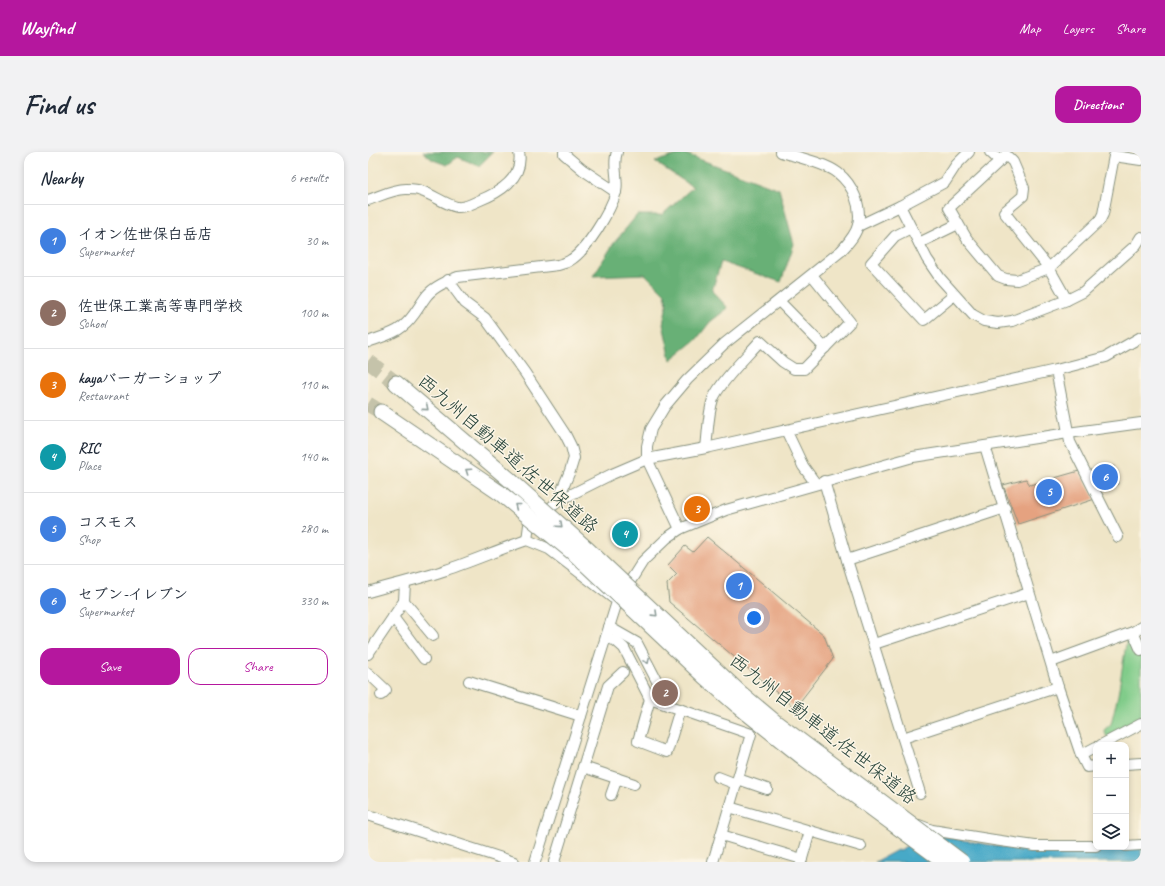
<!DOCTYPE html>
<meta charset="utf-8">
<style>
body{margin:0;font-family:Caveat,"Klee One",sans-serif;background:#f2f2f3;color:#1f2937}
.controls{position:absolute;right:12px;bottom:12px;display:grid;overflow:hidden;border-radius:8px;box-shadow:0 2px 6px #0003}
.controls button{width:36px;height:36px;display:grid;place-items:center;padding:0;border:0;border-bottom:1px solid #e0e1e3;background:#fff;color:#1f2937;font:20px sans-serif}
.you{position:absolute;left:386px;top:466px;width:14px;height:14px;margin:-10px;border:3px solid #fff;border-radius:50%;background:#1a73e8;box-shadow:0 0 0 6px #1a73e833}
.badge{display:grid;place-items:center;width:26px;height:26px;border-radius:50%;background:#b5179e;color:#fff;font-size:13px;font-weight:700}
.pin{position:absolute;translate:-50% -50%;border:2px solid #fff;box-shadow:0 1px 4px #0006}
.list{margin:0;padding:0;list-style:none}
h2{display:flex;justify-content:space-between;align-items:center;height:52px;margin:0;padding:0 16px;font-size:17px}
h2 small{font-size:13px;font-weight:400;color:#747a83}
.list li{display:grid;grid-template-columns:26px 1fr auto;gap:12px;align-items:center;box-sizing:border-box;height:72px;padding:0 16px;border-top:1px solid #e0e1e3}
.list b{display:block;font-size:15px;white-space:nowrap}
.list p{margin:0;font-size:13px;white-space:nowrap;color:#747a83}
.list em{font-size:13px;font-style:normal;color:#747a83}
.actions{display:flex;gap:8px;padding:12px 16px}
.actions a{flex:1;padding:9px 0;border:1px solid #b5179e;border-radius:12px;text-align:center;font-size:14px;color:#b5179e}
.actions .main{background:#b5179e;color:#fff}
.icon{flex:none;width:22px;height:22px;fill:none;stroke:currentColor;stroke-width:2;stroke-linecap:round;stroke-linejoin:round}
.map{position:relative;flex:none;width:773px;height:710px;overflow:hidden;border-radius:12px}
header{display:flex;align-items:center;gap:24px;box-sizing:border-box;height:56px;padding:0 20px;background:#b5179e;color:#fff}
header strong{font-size:19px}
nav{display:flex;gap:22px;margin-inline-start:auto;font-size:14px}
.intro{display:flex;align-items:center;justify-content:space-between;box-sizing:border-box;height:96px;padding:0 24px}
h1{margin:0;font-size:28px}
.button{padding:10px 18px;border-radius:12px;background:#b5179e;color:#fff;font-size:14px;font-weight:700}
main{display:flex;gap:24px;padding:0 24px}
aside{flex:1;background:#fff;border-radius:12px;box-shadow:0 2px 6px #0003}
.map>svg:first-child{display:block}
.green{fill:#81cc8a;stroke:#50845f}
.forest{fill:#68b076;stroke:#447655}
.water{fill:#47a9c7;stroke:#33737e}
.building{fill:#e5a280}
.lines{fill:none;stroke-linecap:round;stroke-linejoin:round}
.highway-tunnel{stroke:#c5c3aa;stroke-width:15;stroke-dasharray:15 8;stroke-linecap:butt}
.minor-casing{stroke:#87917e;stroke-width:12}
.highway-casing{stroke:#87917e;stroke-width:17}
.minor{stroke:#fff;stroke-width:10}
.highway{stroke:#fff;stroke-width:15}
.highway-bridge-casing{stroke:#87917e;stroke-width:17;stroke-linecap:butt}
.highway-bridge{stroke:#fff;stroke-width:15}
.oneway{stroke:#8f9e9a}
.labels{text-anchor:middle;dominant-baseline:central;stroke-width:3;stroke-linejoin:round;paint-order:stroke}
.street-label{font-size:19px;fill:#1f3d34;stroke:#fcf5e5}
</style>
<header>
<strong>Wayfind</strong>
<nav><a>Map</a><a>Layers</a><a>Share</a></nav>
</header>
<div class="intro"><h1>Find us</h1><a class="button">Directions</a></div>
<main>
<aside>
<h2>Nearby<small>6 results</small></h2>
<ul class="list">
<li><span class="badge" style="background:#3f7fe0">1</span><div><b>イオン佐世保白岳店</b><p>Supermarket</p></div><em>30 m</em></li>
<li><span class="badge" style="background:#8d6e63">2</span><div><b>佐世保工業高等専門学校</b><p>School</p></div><em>100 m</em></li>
<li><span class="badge" style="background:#e8710a">3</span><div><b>kayaバーガーショップ</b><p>Restaurant</p></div><em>110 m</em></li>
<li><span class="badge" style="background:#0f9aa8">4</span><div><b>RIC</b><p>Place</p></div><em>140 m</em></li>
<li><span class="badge" style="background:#3f7fe0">5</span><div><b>コスモス</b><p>Shop</p></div><em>280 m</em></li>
<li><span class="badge" style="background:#3f7fe0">6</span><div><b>セブン-イレブン</b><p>Supermarket</p></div><em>330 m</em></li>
</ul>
<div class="actions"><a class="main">Save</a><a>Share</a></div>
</aside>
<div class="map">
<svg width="773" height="710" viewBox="0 0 773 710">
<rect width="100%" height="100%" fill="#fcf5e5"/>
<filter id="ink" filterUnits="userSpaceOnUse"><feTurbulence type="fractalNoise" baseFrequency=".025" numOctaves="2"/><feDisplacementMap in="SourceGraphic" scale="8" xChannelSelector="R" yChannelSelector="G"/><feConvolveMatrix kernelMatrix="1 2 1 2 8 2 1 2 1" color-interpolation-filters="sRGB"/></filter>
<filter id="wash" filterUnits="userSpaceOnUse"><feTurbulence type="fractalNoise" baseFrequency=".012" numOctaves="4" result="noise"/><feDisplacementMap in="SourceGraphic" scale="16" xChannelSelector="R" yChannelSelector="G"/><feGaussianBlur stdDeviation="0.9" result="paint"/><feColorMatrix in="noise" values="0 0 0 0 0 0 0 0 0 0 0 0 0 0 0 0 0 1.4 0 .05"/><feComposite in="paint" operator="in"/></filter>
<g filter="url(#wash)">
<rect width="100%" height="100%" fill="#efe5c7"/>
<!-- green -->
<path class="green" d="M763 485 773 506V567L739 585 736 578 743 572 750 543 759 486Z"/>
<!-- forest -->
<g class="forest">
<path d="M55 0H125L111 14 90 5 79 13 65 8Z"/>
<path d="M315 1 411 37 426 92 413 130 353 110 344 139 360 156 342 170 328 188 303 208 295 172 299 152 297 142 277 122 225 124 246 91 269 63H294L325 35 287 10Z"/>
</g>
<!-- water -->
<path class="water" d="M554 683H567L645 697 699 699 773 696V710H507L529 698 531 699Z"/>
<g id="blocks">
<!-- building -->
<g class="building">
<path d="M746 314 750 332 728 335 725 319Z"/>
<path d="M711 319 727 347 650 372 635 333 658 327 662 333Z"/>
<path d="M257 373 269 385 254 396 247 379Z"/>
<path d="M339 385 456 483 465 507 427 556 301 450 299 432 309 422 300 413 317 394 325 400Z"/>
</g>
</g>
</g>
<g filter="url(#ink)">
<use href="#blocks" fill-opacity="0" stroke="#87917e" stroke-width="1"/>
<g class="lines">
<!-- highway-tunnel -->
<g class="highway-tunnel">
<path d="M0 209 28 231"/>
<path d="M0 252 13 260"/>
</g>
<defs>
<g id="minor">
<path d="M196 0V2L215 18 248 40"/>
<path d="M622 0 632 9"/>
<path d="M0 48C12 44 25 37 38 37 43 37 49 37 53 39 66 43 76 52 89 55 96 56 104 52 110 49 131 41 156 26 151 0"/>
<path d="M532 54 559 107 572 126 605 163 616 169 630 171 644 169 699 148 715 140 768 93 773 85"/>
<path d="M490 74 532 54 577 30 588 13 601 0"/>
<path d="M543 76 527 84 503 111 556 168 586 143"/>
<path d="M551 91 590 72"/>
<path d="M80 128 97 151 117 166 157 221 197 282 203 294 206 306 202 319 194 338 192 348"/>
<path d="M699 148 681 116 636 60 655 44 656 36 645 10 638 3 581 56 599 87 630 124 638 127 649 128 681 116 732 68 735 62 746 4 773 8"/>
<path d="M411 149 457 196"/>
<path d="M0 190C10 186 26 182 34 175 45 167 49 157 57 146 64 135 79 129 90 125L190 113C193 112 198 111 201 109 218 100 243 58 248 40 251 27 244 13 249 0"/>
<path d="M688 218 702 290 750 385"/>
<path d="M418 278 435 314 448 332"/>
<path d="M617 294 690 535 713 603"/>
<path d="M338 296C340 280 340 262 345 247 352 230 379 204 392 189L415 210 426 217H436L482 170 444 123"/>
<path d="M456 329 479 408 552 641"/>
<path d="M312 377 279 307V294L283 277 297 254 319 228 356 192 473 99C480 91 488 83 490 73 494 54 485 33 470 21 457 11 429 5 413 0"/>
<path d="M159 388 161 373 192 348 244 322 279 307 338 296 688 218 738 205 773 185"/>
<path d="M479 408 637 356"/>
<path d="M0 440C26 432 52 427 78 418 105 409 132 397 159 388L181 397 245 446"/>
<path d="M36 449 65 484"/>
<path d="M25 465 56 507"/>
<path d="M241 475 269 491 302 554"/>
<path d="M765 480 773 498"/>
<path d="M238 485 248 489 256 496 282 547 383 582 345 710"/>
<path d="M506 492 661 441"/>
<path d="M0 502 36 449 37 431"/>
<path d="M683 510 765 480 773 475"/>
<path d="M0 521 18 538 13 543"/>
<path d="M101 529 213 564"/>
<path d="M282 547 270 589 299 600 312 557"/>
<path d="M535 586 690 535"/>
<path d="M733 593 773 572"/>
<path d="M728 595 713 603 719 615 728 614"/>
<path d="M758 612 773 611"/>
<path d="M215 615 266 632"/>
<path d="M350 625 368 632"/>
<path d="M370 627 399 637"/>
<path d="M243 643 249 626"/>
<path d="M361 655 493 694"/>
<path d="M0 663 146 710"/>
<path d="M551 673 564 678 626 688 667 694H728"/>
<path d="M353 683 434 707"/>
<path d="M758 694 773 693"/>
<path d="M167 710 249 450 275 409 299 386 312 377 358 358 545 305 700 281 773 271"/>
<path d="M186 710 240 534 255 520"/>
<path d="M433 710 442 679"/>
</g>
<g id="highway">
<path d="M28 231 142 328"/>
<path d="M13 260 132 341"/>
</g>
</defs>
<!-- minor casing -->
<use href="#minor" class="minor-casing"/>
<!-- highway casing -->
<use href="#highway" class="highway-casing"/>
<!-- minor -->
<use href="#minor" class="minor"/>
<!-- highway -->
<use href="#highway" class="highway"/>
<defs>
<g id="highway-bridge">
<path d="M142 328 218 396 370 539 407 570 594 710"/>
<path d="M132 341 209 404 336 524 369 553 437 607 577 710"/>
</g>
</defs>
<!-- highway-bridge casing -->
<use href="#highway-bridge" class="highway-bridge-casing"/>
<!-- highway-bridge -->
<use href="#highway-bridge" class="highway-bridge"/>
</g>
<!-- one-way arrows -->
<defs><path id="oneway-chevron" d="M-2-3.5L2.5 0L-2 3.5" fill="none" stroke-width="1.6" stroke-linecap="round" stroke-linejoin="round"/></defs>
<g class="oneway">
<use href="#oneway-chevron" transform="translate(58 256) rotate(41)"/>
<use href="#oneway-chevron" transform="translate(100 319) rotate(-146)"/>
<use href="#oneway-chevron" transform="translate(149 354) rotate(-142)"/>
<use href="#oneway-chevron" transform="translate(192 373) rotate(42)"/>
<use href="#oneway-chevron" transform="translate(287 462) rotate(44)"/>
<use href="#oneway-chevron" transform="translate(279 509) rotate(62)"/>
</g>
</g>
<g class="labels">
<!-- street labels -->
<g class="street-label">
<text transform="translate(140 302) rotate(41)">西九州自動車道;佐世保道路</text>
<text transform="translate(455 577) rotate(38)">西九州自動車道;佐世保道路</text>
</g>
</g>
</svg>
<div class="controls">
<button>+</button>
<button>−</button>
<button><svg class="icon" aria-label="layers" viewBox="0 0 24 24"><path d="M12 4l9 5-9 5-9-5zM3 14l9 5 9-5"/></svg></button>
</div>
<div class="you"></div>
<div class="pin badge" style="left:371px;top:434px;background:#3f7fe0">1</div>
<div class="pin badge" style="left:297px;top:541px;background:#8d6e63">2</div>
<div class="pin badge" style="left:329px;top:357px;background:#e8710a">3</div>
<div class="pin badge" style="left:257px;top:382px;background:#0f9aa8">4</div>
<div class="pin badge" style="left:681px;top:340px;background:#3f7fe0">5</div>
<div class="pin badge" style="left:737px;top:325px;background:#3f7fe0">6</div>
</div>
</main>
